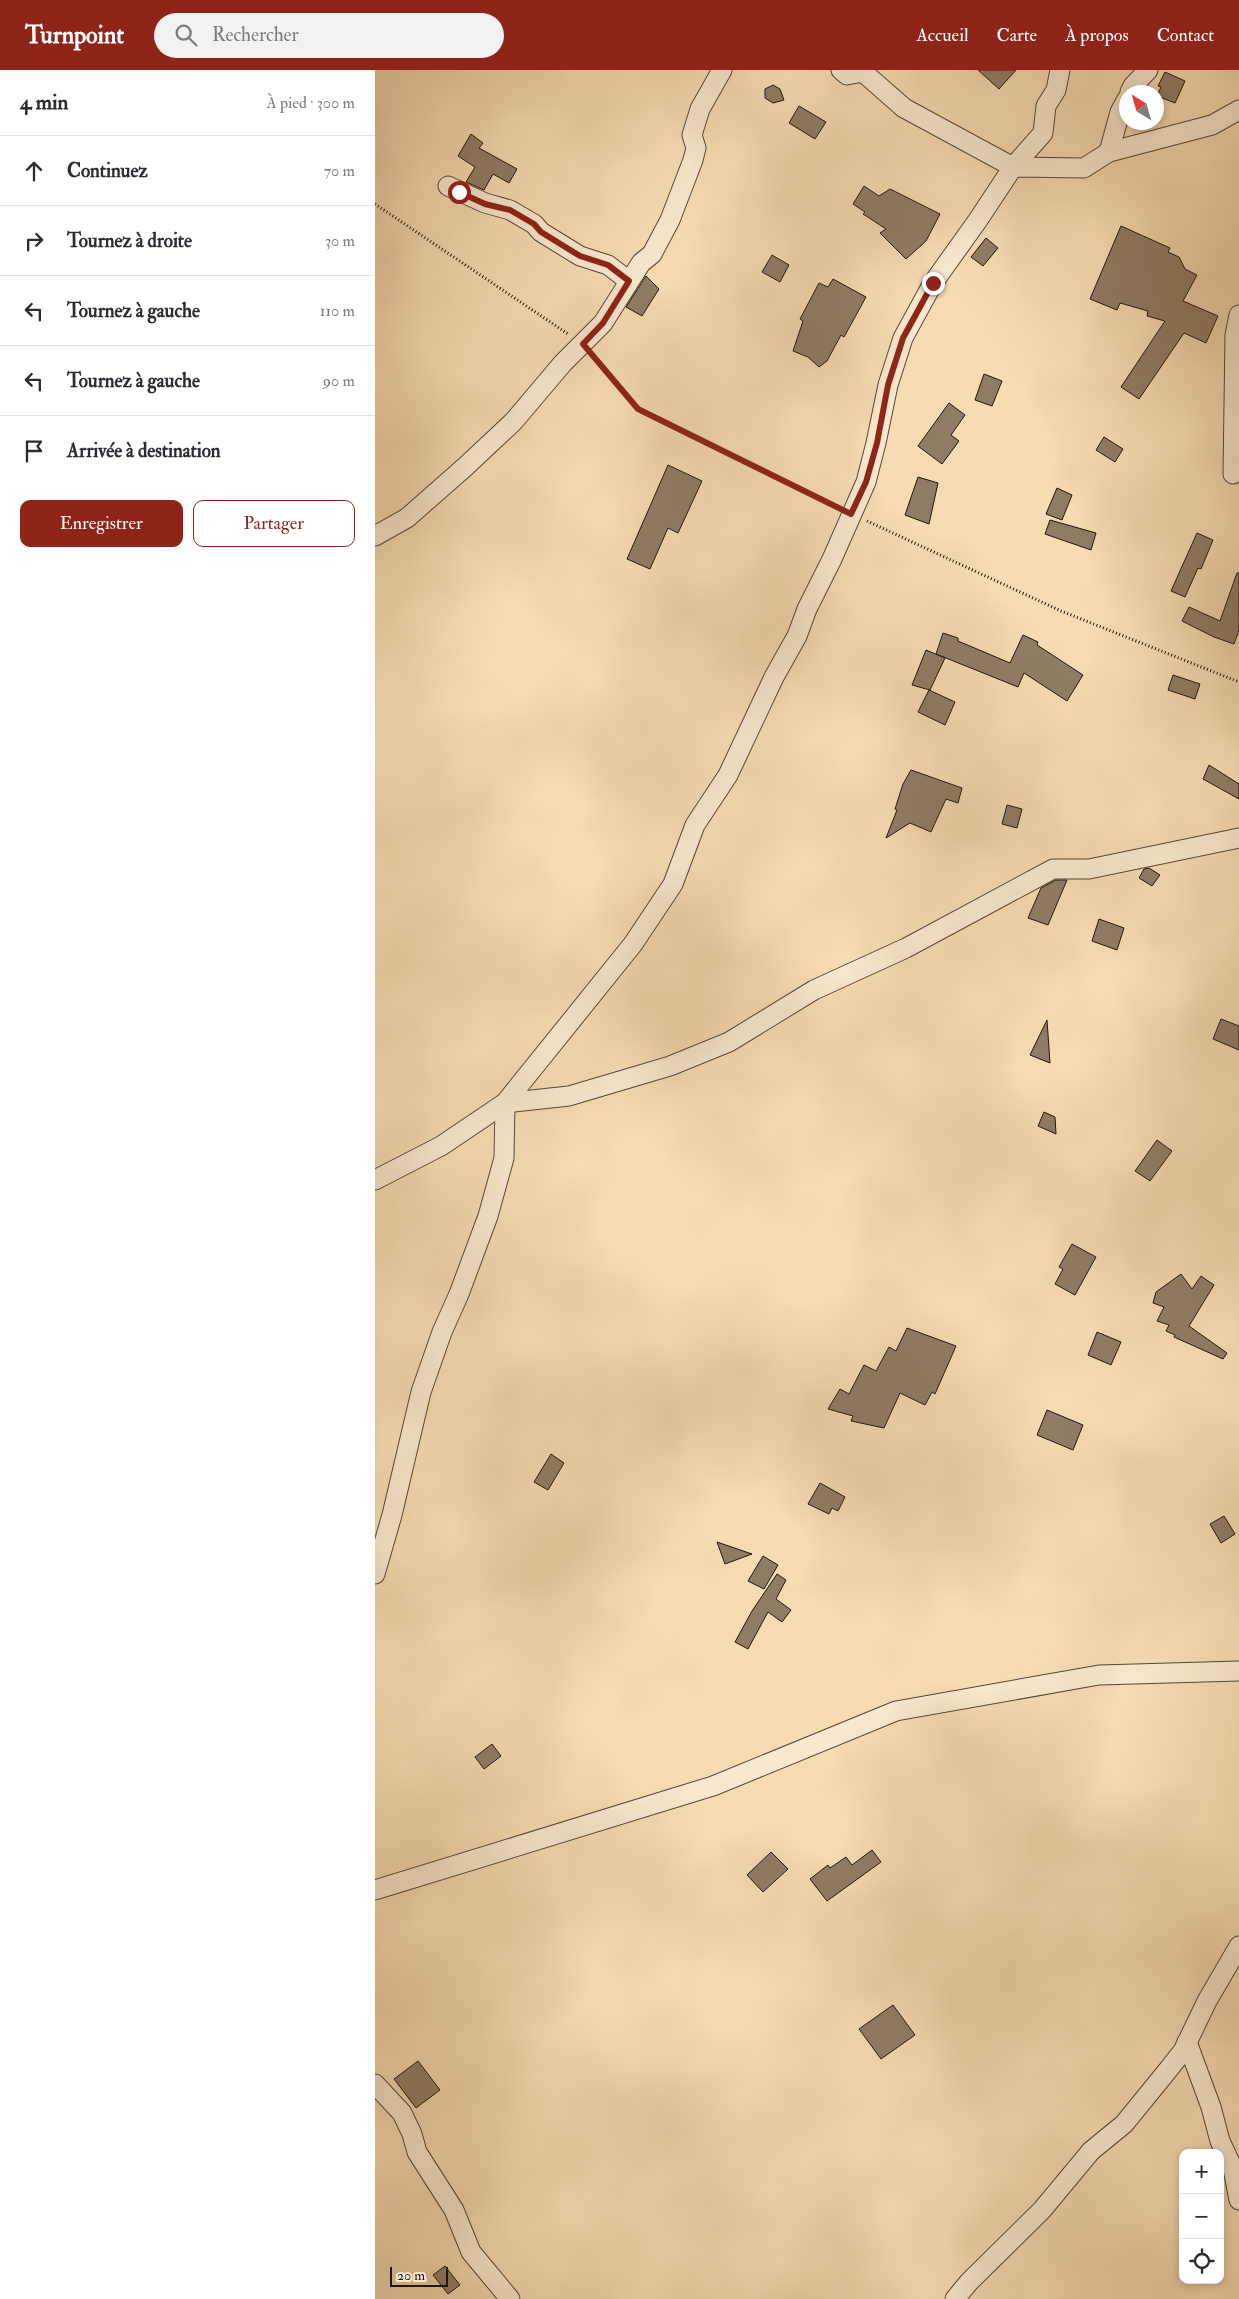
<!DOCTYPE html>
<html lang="fr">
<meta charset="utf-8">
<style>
body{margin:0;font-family:"IM FELL Double Pica",serif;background:#f2f2f3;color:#2b2b33}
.controls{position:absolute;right:15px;bottom:15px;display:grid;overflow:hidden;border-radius:10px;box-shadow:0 2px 8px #0003}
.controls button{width:45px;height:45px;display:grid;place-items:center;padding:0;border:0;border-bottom:1px solid #e1e1e2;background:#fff;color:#2b2b33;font:25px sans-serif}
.compass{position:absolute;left:744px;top:15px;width:45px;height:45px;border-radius:50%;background:#fff;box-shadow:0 2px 8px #0003;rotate:323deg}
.scale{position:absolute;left:15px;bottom:12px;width:58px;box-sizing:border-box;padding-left:5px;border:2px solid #211610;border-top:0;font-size:14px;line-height:18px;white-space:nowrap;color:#211610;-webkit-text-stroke:4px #f9e8ce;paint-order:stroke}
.stop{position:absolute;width:15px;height:15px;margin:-11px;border:4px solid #8f2418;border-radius:50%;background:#fff}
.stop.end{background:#8f2418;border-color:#fff;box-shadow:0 1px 5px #0008}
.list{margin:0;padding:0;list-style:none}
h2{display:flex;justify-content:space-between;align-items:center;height:65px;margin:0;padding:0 20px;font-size:21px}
h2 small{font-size:16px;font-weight:400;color:#7c7c81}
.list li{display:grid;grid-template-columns:32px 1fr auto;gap:15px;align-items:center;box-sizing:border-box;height:70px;padding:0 20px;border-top:1px solid #e1e1e2}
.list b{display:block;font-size:19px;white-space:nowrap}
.list em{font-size:16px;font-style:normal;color:#7c7c81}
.actions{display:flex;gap:10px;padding:15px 20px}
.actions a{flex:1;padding:11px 0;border:1px solid #8f2418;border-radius:10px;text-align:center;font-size:18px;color:#8f2418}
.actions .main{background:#8f2418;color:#fff}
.icon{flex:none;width:28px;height:28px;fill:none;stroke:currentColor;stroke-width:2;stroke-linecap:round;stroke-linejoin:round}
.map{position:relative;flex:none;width:864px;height:2229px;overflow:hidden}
header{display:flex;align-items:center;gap:30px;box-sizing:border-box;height:70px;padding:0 25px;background:#8f2418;color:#fff}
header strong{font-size:24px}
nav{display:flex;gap:28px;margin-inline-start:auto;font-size:18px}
.search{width:350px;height:45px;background:#f2f2f3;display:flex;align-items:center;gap:12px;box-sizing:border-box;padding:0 18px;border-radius:28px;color:#7c7c81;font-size:19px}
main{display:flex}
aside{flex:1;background:#fff}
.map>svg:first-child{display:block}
.building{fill:#907c65;stroke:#211610}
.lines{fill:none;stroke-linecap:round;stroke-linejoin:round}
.minor-casing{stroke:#564739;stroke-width:21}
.path{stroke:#211610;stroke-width:3;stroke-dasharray:1 2.5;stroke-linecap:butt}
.minor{stroke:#f9e8ce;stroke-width:19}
.route{stroke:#8f2418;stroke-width:6}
</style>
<header>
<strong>Turnpoint</strong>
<div class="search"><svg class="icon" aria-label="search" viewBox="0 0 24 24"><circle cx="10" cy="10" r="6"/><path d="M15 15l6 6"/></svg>Rechercher</div>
<nav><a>Accueil</a><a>Carte</a><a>À propos</a><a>Contact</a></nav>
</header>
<main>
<aside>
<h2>4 min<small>À pied · 300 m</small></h2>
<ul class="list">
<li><svg class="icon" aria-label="ahead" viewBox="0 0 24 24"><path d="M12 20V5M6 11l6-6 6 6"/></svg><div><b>Continuez</b></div><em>70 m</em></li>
<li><svg class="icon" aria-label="right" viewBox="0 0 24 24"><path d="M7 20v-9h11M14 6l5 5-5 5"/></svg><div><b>Tournez à droite</b></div><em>30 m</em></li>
<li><svg class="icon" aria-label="left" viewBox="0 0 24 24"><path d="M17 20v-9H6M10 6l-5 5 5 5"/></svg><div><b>Tournez à gauche</b></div><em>110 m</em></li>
<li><svg class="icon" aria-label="left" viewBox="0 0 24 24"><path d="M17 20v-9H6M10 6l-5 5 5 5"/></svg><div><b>Tournez à gauche</b></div><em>90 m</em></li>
<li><svg class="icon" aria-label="arrive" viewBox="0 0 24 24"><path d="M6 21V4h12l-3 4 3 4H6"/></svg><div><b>Arrivée à destination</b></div></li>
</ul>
<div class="actions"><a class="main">Enregistrer</a><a>Partager</a></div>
</aside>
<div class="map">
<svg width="864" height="2229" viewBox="0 0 864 2229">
<rect width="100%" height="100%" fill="#f6dbb3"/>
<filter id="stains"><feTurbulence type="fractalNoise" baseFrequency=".004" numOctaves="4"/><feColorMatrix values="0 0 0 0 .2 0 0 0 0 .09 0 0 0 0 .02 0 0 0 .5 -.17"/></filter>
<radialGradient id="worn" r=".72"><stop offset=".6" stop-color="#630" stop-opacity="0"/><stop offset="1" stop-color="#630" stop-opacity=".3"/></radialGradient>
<!-- building -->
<g class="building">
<path d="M603 0H641L624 19Z"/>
<path d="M790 2 810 11 800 33 782 26 786 17 783 16Z"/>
<path d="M398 15 405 19 409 30 398 33 390 28V19Z"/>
<path d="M424 36 451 52 440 69 414 53Z"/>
<path d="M96 64 108 73 104 78 142 99 134 113 118 104 109 120 91 112 100 97 83 86Z"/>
<path d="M489 116 504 126 515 119 565 144 551 171 531 189 505 163 511 159 488 144 490 142 478 134Z"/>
<path d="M746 156 795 178 793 182 804 187 810 199 822 205 808 231 843 246 831 273 809 263 764 329 746 317 790 251 772 246 773 241 745 233 742 240 715 229Z"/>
<path d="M611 168 623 178 608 196 596 187Z"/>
<path d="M397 185 414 195 405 212 387 202Z"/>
<path d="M271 206 284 219 267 246 251 237Z"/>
<path d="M458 209 491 227 469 267 466 265 452 291 444 297 433 287 418 281 428 251 425 249 444 213 453 217Z"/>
<path d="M609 304 627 311 617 336 600 330Z"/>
<path d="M574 333 590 345 576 365 584 371 567 394 543 376Z"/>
<path d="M729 367 748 379 740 392 721 380Z"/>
<path d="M293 395 327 411 303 463 293 458 275 499 252 489Z"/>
<path d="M543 407 563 413 554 454 530 445Z"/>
<path d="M682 418 697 425 687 450 671 444Z"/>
<path d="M675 450 721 463 716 480 670 464Z"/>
<path d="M822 463 838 470 826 499 823 498 810 527 796 521Z"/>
<path d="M862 503H864V560L859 574 839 567 807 551 814 537 845 551Z"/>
<path d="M568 563 583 568V571L635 593 648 565 663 572 662 575 708 605 692 631 649 603 643 617 561 584Z"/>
<path d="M551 580 570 588 555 620 537 615Z"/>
<path d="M798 605 825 614 820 629 793 620Z"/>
<path d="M554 620 580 632 570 655 543 642Z"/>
<path d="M834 695 864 714V729L828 709Z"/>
<path d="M536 700 587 718 583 733 571 729 556 762 535 753 511 768 522 740 520 739 528 714Z"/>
<path d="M632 735 647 739 642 758 627 754Z"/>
<path d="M774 798 785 805 777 816 764 808 769 799Z"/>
<path d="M681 810H692L673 855 653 848 666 818Z"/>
<path d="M724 849 749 858 742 880 717 871Z"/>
<path d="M846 949 864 956V980L838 969Z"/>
<path d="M672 950 675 993 655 985Z"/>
<path d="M669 1042 680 1047 681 1064 663 1056Z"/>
<path d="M782 1070 797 1081 775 1111 760 1101Z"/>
<path d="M697 1174 721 1187 700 1225 680 1214 688 1199 684 1197Z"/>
<path d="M806 1204 817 1219 826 1206 839 1215 814 1256 852 1283 848 1289 799 1267 800 1265 791 1261 794 1255 782 1251 789 1237 778 1233 781 1222Z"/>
<path d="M532 1258 581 1276 560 1324 557 1322 550 1335 525 1323 509 1358 476 1351 478 1346 453 1339 465 1319 474 1324 489 1295 501 1301 514 1277 521 1281Z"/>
<path d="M722 1262 746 1272 736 1295 713 1285Z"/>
<path d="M672 1340 708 1355 698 1380 662 1365Z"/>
<path d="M176 1384 189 1393 173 1420 159 1412Z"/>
<path d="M445 1413 470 1427 463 1441 457 1438 454 1444 433 1434Z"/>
<path d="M849 1446 860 1464 846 1473 835 1454Z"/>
<path d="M342 1472 377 1484 350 1494Z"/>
<path d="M388 1486 403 1495 389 1519 373 1511Z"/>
<path d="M402 1504 411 1510 401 1529 416 1540 407 1552 393 1542 373 1579 360 1572 377 1541Z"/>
<path d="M117 1674 126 1686 109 1699 100 1687Z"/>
<path d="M497 1780 506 1792 452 1831 435 1809 453 1795 455 1798 471 1787 477 1795Z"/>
<path d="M396 1782 413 1799 388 1822 372 1805Z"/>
<path d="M518 1935 540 1965 506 1989 484 1959Z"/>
<path d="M43 1991 65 2020 41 2038 19 2009Z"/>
<path d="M70 2196 85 2215 73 2224 58 2205Z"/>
</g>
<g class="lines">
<defs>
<g id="minor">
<path d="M466 0 472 5 488 2 529 38 638 97 668 63 671 36 681 20 685 0"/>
<path d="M755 22 758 16 773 0"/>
<path d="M734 82 745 42 752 29"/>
<path d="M73 116 110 133 135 140 159 154 166 162 205 186 233 195 254 211"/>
<path d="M858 404 860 265 864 245"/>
<path d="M0 466 32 448 90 397 138 352 188 293 228 253 266 193 277 184 295 150 318 90 321 78 317 65 325 39 347 0"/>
<path d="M0 1110 66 1076 130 1033 194 1026 295 996 354 972 439 920 531 878 678 799H714L864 768"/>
<path d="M0 1504 17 1445 46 1322 67 1262 84 1224 113 1146 129 1088 130 1033 258 874 298 814 320 755 353 705 399 607 422 566 432 539 457 489 491 412 501 373 513 315 528 268 558 213 603 150 638 97 709 98 734 82 837 55 864 40"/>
<path d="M0 1820 338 1716 521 1641 724 1605 864 1601"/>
<path d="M812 1972 836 2037 845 2071 858 2099 864 2130"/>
<path d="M0 2014 27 2043 37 2064 42 2082 79 2140 96 2182 135 2229"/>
<path d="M580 2229 594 2212 667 2140 716 2081 749 2054 793 2000 808 1981 832 1931 864 1876"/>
</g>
</defs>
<!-- minor casing -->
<use href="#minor" class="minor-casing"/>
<!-- path -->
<g class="path">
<path d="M0 134 193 264"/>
<path d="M219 288 263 339 461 437"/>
<path d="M492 451 686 541 864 612"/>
</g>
<!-- minor -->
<use href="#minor" class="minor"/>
</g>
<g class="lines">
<!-- route -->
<path class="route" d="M84 122 110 134 135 140 159 154 166 162 205 186 233 195 254 211 228 253 208 274 263 339 476 444 491 412 502 373 513 315 528 268 558 213"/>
</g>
<rect width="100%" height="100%" filter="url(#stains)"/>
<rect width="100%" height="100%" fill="url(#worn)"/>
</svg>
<div class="controls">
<button>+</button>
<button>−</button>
<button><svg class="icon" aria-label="locate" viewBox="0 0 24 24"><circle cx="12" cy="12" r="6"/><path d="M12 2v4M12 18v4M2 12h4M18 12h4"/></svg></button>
</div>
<svg class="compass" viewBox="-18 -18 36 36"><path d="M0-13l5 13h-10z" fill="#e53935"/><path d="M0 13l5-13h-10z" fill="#7c7c81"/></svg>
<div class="scale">20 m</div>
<div class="stop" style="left:84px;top:122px"></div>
<div class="stop end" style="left:558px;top:213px"></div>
</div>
</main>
